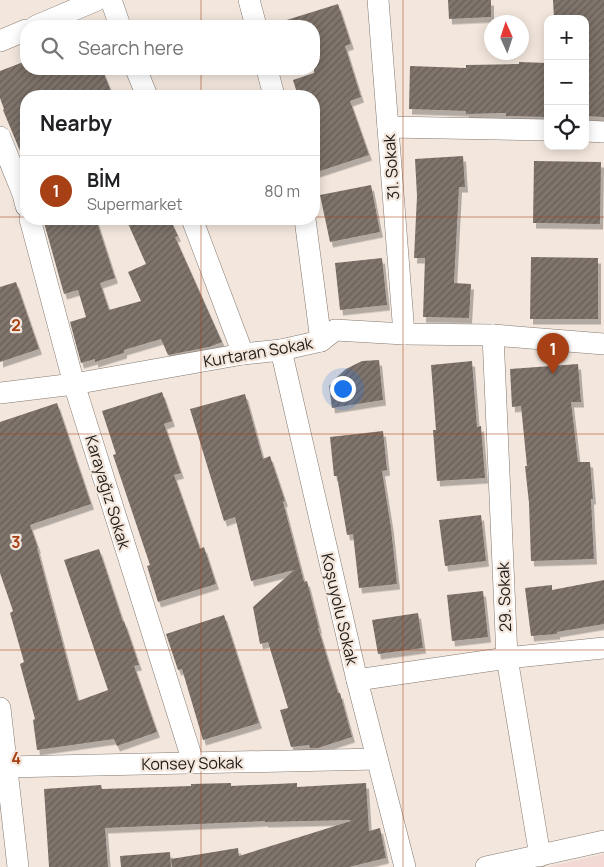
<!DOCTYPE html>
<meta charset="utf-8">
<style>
body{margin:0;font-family:Manrope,sans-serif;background:#f6f6f6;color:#202124}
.controls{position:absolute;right:15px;top:15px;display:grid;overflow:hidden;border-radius:10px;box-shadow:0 2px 12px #0003}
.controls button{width:45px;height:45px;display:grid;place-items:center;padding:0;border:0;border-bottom:1px solid #e0e0e0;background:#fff;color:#202124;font:25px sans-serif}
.compass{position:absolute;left:484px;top:15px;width:45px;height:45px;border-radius:50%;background:#fff;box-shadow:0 2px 12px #0003;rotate:357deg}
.you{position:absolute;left:342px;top:388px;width:18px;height:18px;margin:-12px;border:4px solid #fff;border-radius:50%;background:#1a73e8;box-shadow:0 0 0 8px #1a73e833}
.badge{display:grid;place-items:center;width:32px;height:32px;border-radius:50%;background:#a74115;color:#fff;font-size:16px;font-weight:700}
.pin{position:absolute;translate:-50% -41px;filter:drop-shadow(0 1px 2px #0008)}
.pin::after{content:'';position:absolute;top:26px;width:18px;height:15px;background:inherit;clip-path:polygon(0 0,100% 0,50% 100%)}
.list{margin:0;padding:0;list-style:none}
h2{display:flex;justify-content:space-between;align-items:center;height:65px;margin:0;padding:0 20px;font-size:21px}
h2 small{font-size:16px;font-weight:400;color:#757577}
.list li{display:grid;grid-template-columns:32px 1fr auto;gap:15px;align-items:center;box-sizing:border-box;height:70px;padding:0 20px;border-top:1px solid #e0e0e0}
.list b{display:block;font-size:19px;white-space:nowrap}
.list p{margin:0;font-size:16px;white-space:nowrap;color:#757577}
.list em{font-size:16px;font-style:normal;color:#757577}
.icon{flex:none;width:28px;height:28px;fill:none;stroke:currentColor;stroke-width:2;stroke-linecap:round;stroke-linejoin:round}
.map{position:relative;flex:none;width:604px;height:867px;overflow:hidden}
.search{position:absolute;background:#fff;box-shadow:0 2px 12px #0003;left:20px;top:20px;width:300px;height:55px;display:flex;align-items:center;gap:12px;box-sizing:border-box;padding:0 18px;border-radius:20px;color:#757577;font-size:19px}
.panel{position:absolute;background:#fff;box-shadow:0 2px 12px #0003;left:20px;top:90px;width:300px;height:135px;border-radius:20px}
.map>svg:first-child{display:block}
.education{fill:#f3d9d3}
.building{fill:url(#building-hatch);filter:url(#shadow)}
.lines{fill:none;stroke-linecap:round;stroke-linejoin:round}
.street-casing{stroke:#837870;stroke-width:22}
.street{stroke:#fff;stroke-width:21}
.grid{fill:none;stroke:#a74115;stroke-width:1;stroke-opacity:0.55}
.labels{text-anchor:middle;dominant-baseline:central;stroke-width:4.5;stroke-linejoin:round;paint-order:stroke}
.street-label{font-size:16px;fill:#1f1b18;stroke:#f3e7dd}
.grid-label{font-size:16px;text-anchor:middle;font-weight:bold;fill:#a74115;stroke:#f3e7dd;stroke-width:4.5;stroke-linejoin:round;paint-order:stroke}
</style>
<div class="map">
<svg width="604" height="867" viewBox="0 0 604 867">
<defs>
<pattern id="building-hatch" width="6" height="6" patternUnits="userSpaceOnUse" patternTransform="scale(1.25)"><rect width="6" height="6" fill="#7f746c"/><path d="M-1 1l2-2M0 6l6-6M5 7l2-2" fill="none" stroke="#675e58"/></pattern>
<filter id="shadow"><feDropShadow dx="3" dy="5.5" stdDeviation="0" flood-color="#0004"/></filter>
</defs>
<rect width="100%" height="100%" fill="#f3e7dd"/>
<!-- education -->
<path class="education" d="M604 854V867H548Z"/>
<!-- building -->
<g class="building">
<path d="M448 0H491V17L449 19Z"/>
<path d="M553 0H604V117L585 116V19H554Z"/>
<path d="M338 4 351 44 345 46 361 97 350 101 369 155 317 172 314 162V96H298L293 80 314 73V26H278L277 23Z"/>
<path d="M26 61V69H102L113 96H26V163H25L3 110 4 109 0 98V71Z"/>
<path d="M519 62 548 63V117L506 116V113L466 114V111L409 109 410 66 466 68V65L519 64Z"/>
<path d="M463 156 465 187H459L454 283 471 284 469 318 423 317 425 258H414L417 196 415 159Z"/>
<path d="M534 161 601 162 600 224 533 223Z"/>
<path d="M371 185 380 232 330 242 320 195Z"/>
<path d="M43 219H96L115 278 100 283 109 310 141 301 128 272 146 264 126 219H170L178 236 175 237 222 342 209 347 168 355 161 339 124 350V353L95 362V359L81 363 70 322 86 317 78 290 64 294Z"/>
<path d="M531 257 598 258V319H530Z"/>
<path d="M382 258 387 305 340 310 335 263Z"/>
<path d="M16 282 39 349 0 362V287Z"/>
<path d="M379 360 383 400 332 408 329 386 338 376 346 369 362 361Z"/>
<path d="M472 361 477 427 481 426 485 478 437 481 433 430H436L431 365Z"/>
<path d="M578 364 581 402H571L578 462H590L593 499H591L594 559 531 561 529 503 525 466H527L521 406 512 407 510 369Z"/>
<path d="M162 392 172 421 164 424 181 473 174 475 200 549 204 547 216 584 158 602 147 566 150 565 113 455 116 454 102 411Z"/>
<path d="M245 394 263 459 270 456 285 501 283 502 304 582 307 581 319 628H318L338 693H340L352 737 318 748H310L309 745 291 747 280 710 288 708 268 642 260 644 253 607 294 570 251 581 235 517 224 521 190 409Z"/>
<path d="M57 403 91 504 30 525 38 548H37L78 701 108 690 64 560 99 549 123 622 124 621 139 665 134 666 157 732 117 746 114 739 37 750 33 720 35 719 20 664 24 662 10 613 13 611 0 573V422Z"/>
<path d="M383 431 387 470 382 471 391 528 397 584 359 588 353 534 347 535 337 476H334L330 437Z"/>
<path d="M481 515 486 561 445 566 439 520Z"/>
<path d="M604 580V624L557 632V634L531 636 525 588 552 585V590Z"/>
<path d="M483 591 488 637 452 641 447 595Z"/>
<path d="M418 613 423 648 378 654 372 620Z"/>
<path d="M224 615 259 723 203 740 182 669 178 670 166 634Z"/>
<path d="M231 783V786L297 783V787L366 783 369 831 380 828 386 858 349 867H172L171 859 238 848 239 856 351 821 350 820 265 822V821L105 828 108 867H49L44 789 101 785 102 789 191 786V784Z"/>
<path d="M170 852 171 867H121L120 856Z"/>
</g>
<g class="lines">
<defs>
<g id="street">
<path d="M111 0 120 26"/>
<path d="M249 0 256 26"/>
<path d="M378 0 404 334"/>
<path d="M36 26 97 0"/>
<path d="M0 41 26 30"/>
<path d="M136 69 147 96"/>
<path d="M267 69 274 96"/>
<path d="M388 127 548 130"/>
<path d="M585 131 604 132"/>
<path d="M0 137 23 194 26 206"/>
<path d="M30 219 74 384 193 762"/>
<path d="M192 219 243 354"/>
<path d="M305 219 321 341"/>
<path d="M493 335 507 658 540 856"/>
<path d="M281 350 357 680 405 867"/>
<path d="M0 393 74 384 243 354 281 350 321 341 335 330 404 334 493 335 604 344"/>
<path d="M357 680 507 658 604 648"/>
<path d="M0 708 18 867"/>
<path d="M7 767 377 759"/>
<path d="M486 867 604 841"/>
</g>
</defs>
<!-- street casing -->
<use href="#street" class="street-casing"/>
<!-- street -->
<use href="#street" class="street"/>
</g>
<!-- grid -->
<path class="grid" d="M201 0V26M403 0V867M201 69V96M0 217H26M314 217H604M201 219V867M0 434H604M0 650H604"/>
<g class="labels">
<!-- street labels -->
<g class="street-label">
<text transform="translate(391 167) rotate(-94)">31. Sokak</text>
<text transform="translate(258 352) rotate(-10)">Kurtaran Sokak</text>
<text transform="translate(108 492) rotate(73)">Karayağız Sokak</text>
<text transform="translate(504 597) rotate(-92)">29. Sokak</text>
<text transform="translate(340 609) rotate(77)">Koşuyolu Sokak</text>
<text transform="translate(192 763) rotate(-1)">Konsey Sokak</text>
</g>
</g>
<g class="grid-label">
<text x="16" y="331">2</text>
<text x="16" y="548">3</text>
<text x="16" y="764">4</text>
</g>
</svg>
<div class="controls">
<button>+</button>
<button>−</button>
<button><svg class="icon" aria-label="locate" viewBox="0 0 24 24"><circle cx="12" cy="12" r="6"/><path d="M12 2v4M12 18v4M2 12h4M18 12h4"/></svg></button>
</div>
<svg class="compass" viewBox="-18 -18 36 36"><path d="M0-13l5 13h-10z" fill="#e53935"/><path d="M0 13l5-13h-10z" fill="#757577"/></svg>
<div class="you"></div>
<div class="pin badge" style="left:553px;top:374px">1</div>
<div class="search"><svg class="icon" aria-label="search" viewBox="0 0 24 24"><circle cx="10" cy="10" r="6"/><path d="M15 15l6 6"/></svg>Search here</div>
<section class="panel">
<h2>Nearby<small></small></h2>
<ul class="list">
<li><span class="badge">1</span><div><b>BİM</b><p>Supermarket</p></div><em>80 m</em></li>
</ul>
</section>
</div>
